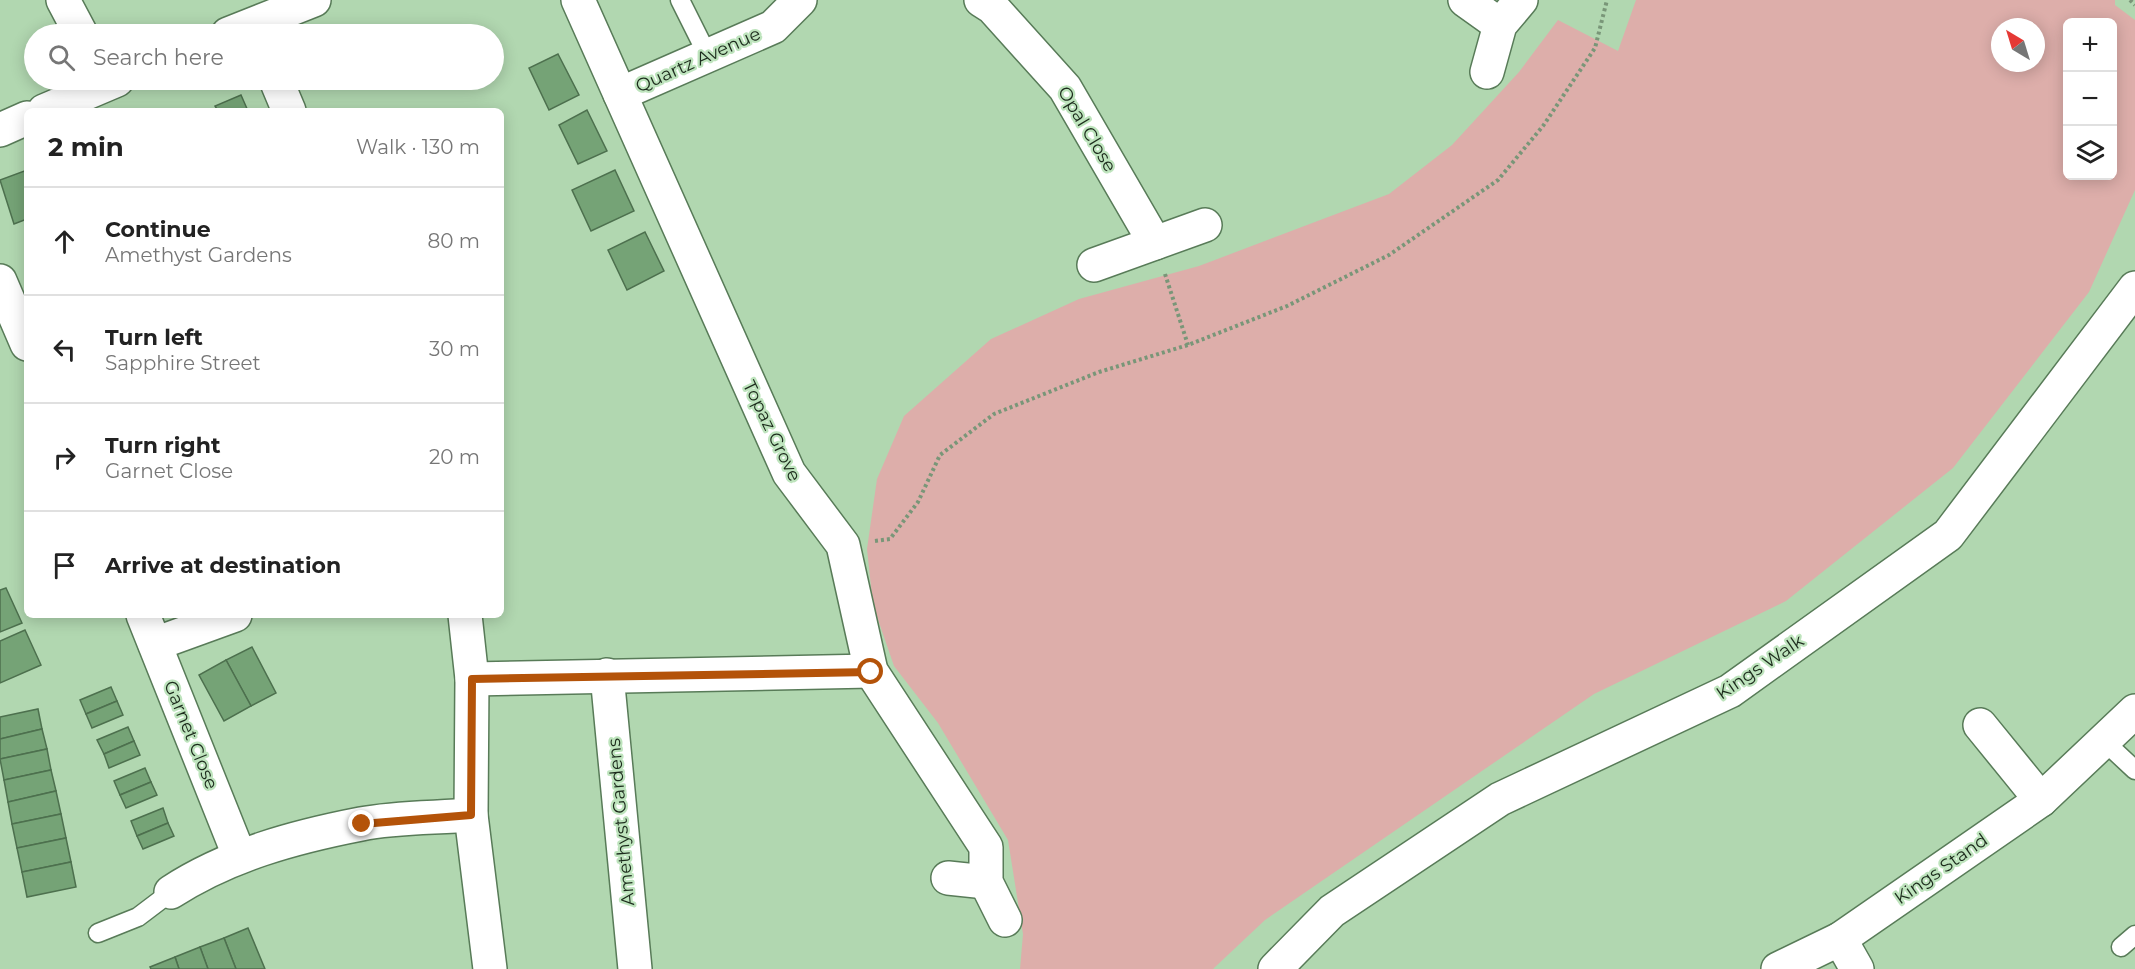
<!DOCTYPE html>
<meta charset="utf-8">
<style>
body{margin:0;font-family:Montserrat,sans-serif;background:#f6f6f6;color:#222}
.controls{position:absolute;right:18px;top:18px;display:grid;overflow:hidden;border-radius:9px;box-shadow:0 3px 15px #0003}
.controls button{width:54px;height:54px;display:grid;place-items:center;padding:0;border:0;border-bottom:2px solid #e0e0e0;background:#fff;color:#222;font:30px sans-serif}
.compass{position:absolute;left:1991px;top:18px;width:54px;height:54px;border-radius:50%;background:#fff;box-shadow:0 3px 15px #0003;rotate:322deg}
.stop{position:absolute;width:18px;height:18px;margin:-14px;border:4px solid #b45309;border-radius:50%;background:#fff}
.stop.end{background:#b45309;border-color:#fff;box-shadow:0 2px 6px #0008}
.list{margin:0;padding:0;list-style:none}
h2{display:flex;justify-content:space-between;align-items:center;height:78px;margin:0;padding:0 24px;font-size:26px}
h2 small{font-size:20px;font-weight:400;color:#767676}
.list li{display:grid;grid-template-columns:39px 1fr auto;gap:18px;align-items:center;box-sizing:border-box;height:108px;padding:0 24px;border-top:2px solid #e0e0e0}
.list b{display:block;font-size:22px;white-space:nowrap}
.list p{margin:0;font-size:20px;white-space:nowrap;color:#767676}
.list em{font-size:20px;font-style:normal;color:#767676}
.icon{flex:none;width:33px;height:33px;fill:none;stroke:currentColor;stroke-width:2;stroke-linecap:round;stroke-linejoin:round}
.map{position:relative;flex:none;width:2135px;height:969px;overflow:hidden}
.search{position:absolute;background:#fff;box-shadow:0 3px 15px #0003;left:24px;top:24px;width:480px;height:66px;display:flex;align-items:center;gap:15px;box-sizing:border-box;padding:0 21px;border-radius:33px;color:#767676;font-size:22px}
.panel{position:absolute;background:#fff;box-shadow:0 3px 15px #0003;left:24px;top:108px;width:480px;height:510px;border-radius:9px}
.map>svg:first-child{display:block}
.green{fill:#ddaeaa;fill-rule:evenodd}
.building{fill:#75a376;stroke:#4d704e;stroke-width:1.5}
.lines{fill:none;stroke-linecap:round;stroke-linejoin:round}
.service-casing{stroke:#587b58;stroke-width:21}
.minor-casing{stroke:#587b58;stroke-width:36}
.path{stroke:#799678;stroke-width:4;stroke-dasharray:3 3;stroke-linecap:butt}
.service{stroke:#fff;stroke-width:18}
.minor{stroke:#fff;stroke-width:33}
.route{stroke:#b45309;stroke-width:8}
.labels{text-anchor:middle;dominant-baseline:central;stroke-width:4.5;stroke-linejoin:round;paint-order:stroke}
.street-label{font-size:18px;fill:#1c2b1c;stroke:#bee4bd}
</style>
<div class="map">
<svg width="2135" height="969" viewBox="0 0 2135 969">
<rect width="100%" height="100%" fill="#b1d7b0"/>
<!-- green -->
<path class="green" d="M1636 0H2115V5L2135 20V190L2089 292 1953 468 1786 601 1594 694 1265 920 1213 969H1020L1023 934 1008 840 938 723 894 666 873 605 867 549 877 479 904 416 991 339 1079 299 1199 266 1389 194 1452 145 1519 72 1558 20 1618 51ZM2068 22H2112V176H2068ZM2000 27H2036V63H2000Z"/>
<!-- building -->
<g class="building">
<path d="M558 54 579 95 549 110 529 68Z"/>
<path d="M241 95 248 111H218L215 106Z"/>
<path d="M587 110 607 151 578 164 559 125Z"/>
<path d="M27 170V219L14 224 0 180Z"/>
<path d="M615 170 634 211 591 231 572 190Z"/>
<path d="M645 232 664 271 627 290 608 250Z"/>
<path d="M6 588 22 623 0 632V590Z"/>
<path d="M25 630 41 665 0 683V641Z"/>
<path d="M252 647 276 693 251 706 226 660Z"/>
<path d="M226 660 251 706 224 721 199 675Z"/>
<path d="M111 687 117 701 86 714 80 700Z"/>
<path d="M117 701 123 715 92 728 86 714Z"/>
<path d="M38 709 42 729 0 739V717Z"/>
<path d="M128 727 134 741 104 754 97 740Z"/>
<path d="M42 729 47 749 0 759V739Z"/>
<path d="M134 741 140 755 109 768 104 754Z"/>
<path d="M47 749 51 770 4 780 0 759Z"/>
<path d="M145 768 151 782 120 795 114 781Z"/>
<path d="M51 770 56 791 8 802 4 780Z"/>
<path d="M151 782 157 795 126 808 120 795Z"/>
<path d="M56 791 61 814 12 824 8 802Z"/>
<path d="M163 808 168 823 137 836 131 821Z"/>
<path d="M61 814 66 838 17 848 12 824Z"/>
<path d="M168 823 174 836 143 849 137 836Z"/>
<path d="M66 838 71 862 22 872 17 848Z"/>
<path d="M71 862 76 887 27 897 22 872Z"/>
<path d="M248 928 265 969H236L224 938Z"/>
<path d="M224 938 236 969H208L200 947Z"/>
<path d="M200 947 208 969H179L175 957Z"/>
<path d="M175 957 179 969H151L150 967Z"/>
</g>
<g class="lines">
<defs>
<g id="service">
<path d="M680 0 708 56"/>
<path d="M2105 742 2135 770"/>
<path d="M98 933 138 917 171 892"/>
<path d="M2121 947 2135 935"/>
</g>
<g id="minor">
<path d="M63 0 81 34"/>
<path d="M578 0 789 473 843 545 871 671 986 847V882L1005 920"/>
<path d="M981 0 992 7 1065 88 1155 243"/>
<path d="M1465 0 1500 25"/>
<path d="M228 34 314 0"/>
<path d="M1487 72 1500 25 1521 0"/>
<path d="M276 80 289 111"/>
<path d="M620 94 773 27 800 0"/>
<path d="M44 111 117 80"/>
<path d="M0 130 27 118"/>
<path d="M1094 265 1205 225"/>
<path d="M0 281 27 344"/>
<path d="M143 615 239 855"/>
<path d="M465 615 472 679 471 815 490 969"/>
<path d="M155 644 235 615"/>
<path d="M607 675 635 969"/>
<path d="M472 679 871 671"/>
<path d="M1980 725 2041 800"/>
<path d="M948 878 986 882"/>
<path d="M171 892C228 855 294 837 361 824 396 817 435 818 471 815"/>
<path d="M1840 939 1857 969"/>
<path d="M1275 969 1332 911 1500 799 1730 691 1948 535 2135 288"/>
<path d="M1778 969 1840 939 2041 800 2135 711"/>
</g>
</defs>
<!-- service casing -->
<use href="#service" class="service-casing"/>
<!-- minor casing -->
<use href="#minor" class="minor-casing"/>
<!-- path -->
<g class="path">
<path d="M2130 0 2135 5"/>
<path d="M1165 274 1188 345"/>
<path d="M875 541 890 539 918 502 940 455 994 414 1099 372 1188 345 1287 306 1389 255 1498 180 1543 126 1595 48 1607 0"/>
</g>
<!-- service -->
<use href="#service" class="service"/>
<!-- minor -->
<use href="#minor" class="minor"/>
</g>
<g class="lines">
<!-- route -->
<path class="route" d="M362 824 471 815 472 679 871 672"/>
</g>
<g class="labels">
<!-- street labels -->
<g class="street-label">
<text transform="translate(698 60) rotate(-24)">Quartz Avenue</text>
<text transform="translate(1087 129) rotate(59)">Opal Close</text>
<text transform="translate(772 431) rotate(64)">Topaz Grove</text>
<text transform="translate(1760 667) rotate(-34)">Kings Walk</text>
<text transform="translate(191 735) rotate(68)">Garnet Close</text>
<text transform="translate(621 822) rotate(-95)">Amethyst Gardens</text>
<text transform="translate(1941 869) rotate(-35)">Kings Stand</text>
</g>
</g>
</svg>
<div class="controls">
<button>+</button>
<button>−</button>
<button><svg class="icon" aria-label="layers" viewBox="0 0 24 24"><path d="M12 4l9 5-9 5-9-5zM3 14l9 5 9-5"/></svg></button>
</div>
<svg class="compass" viewBox="-18 -18 36 36"><path d="M0-13l5 13h-10z" fill="#e53935"/><path d="M0 13l5-13h-10z" fill="#767676"/></svg>
<div class="stop" style="left:871px;top:672px"></div>
<div class="stop end" style="left:362px;top:824px"></div>
<div class="search"><svg class="icon" aria-label="search" viewBox="0 0 24 24"><circle cx="10" cy="10" r="6"/><path d="M15 15l6 6"/></svg>Search here</div>
<section class="panel">
<h2>2 min<small>Walk · 130 m</small></h2>
<ul class="list">
<li><svg class="icon" aria-label="ahead" viewBox="0 0 24 24"><path d="M12 20V5M6 11l6-6 6 6"/></svg><div><b>Continue</b><p>Amethyst Gardens</p></div><em>80 m</em></li>
<li><svg class="icon" aria-label="left" viewBox="0 0 24 24"><path d="M17 20v-9H6M10 6l-5 5 5 5"/></svg><div><b>Turn left</b><p>Sapphire Street</p></div><em>30 m</em></li>
<li><svg class="icon" aria-label="right" viewBox="0 0 24 24"><path d="M7 20v-9h11M14 6l5 5-5 5"/></svg><div><b>Turn right</b><p>Garnet Close</p></div><em>20 m</em></li>
<li><svg class="icon" aria-label="arrive" viewBox="0 0 24 24"><path d="M6 21V4h12l-3 4 3 4H6"/></svg><div><b>Arrive at destination</b></div></li>
</ul>
</section>
</div>
